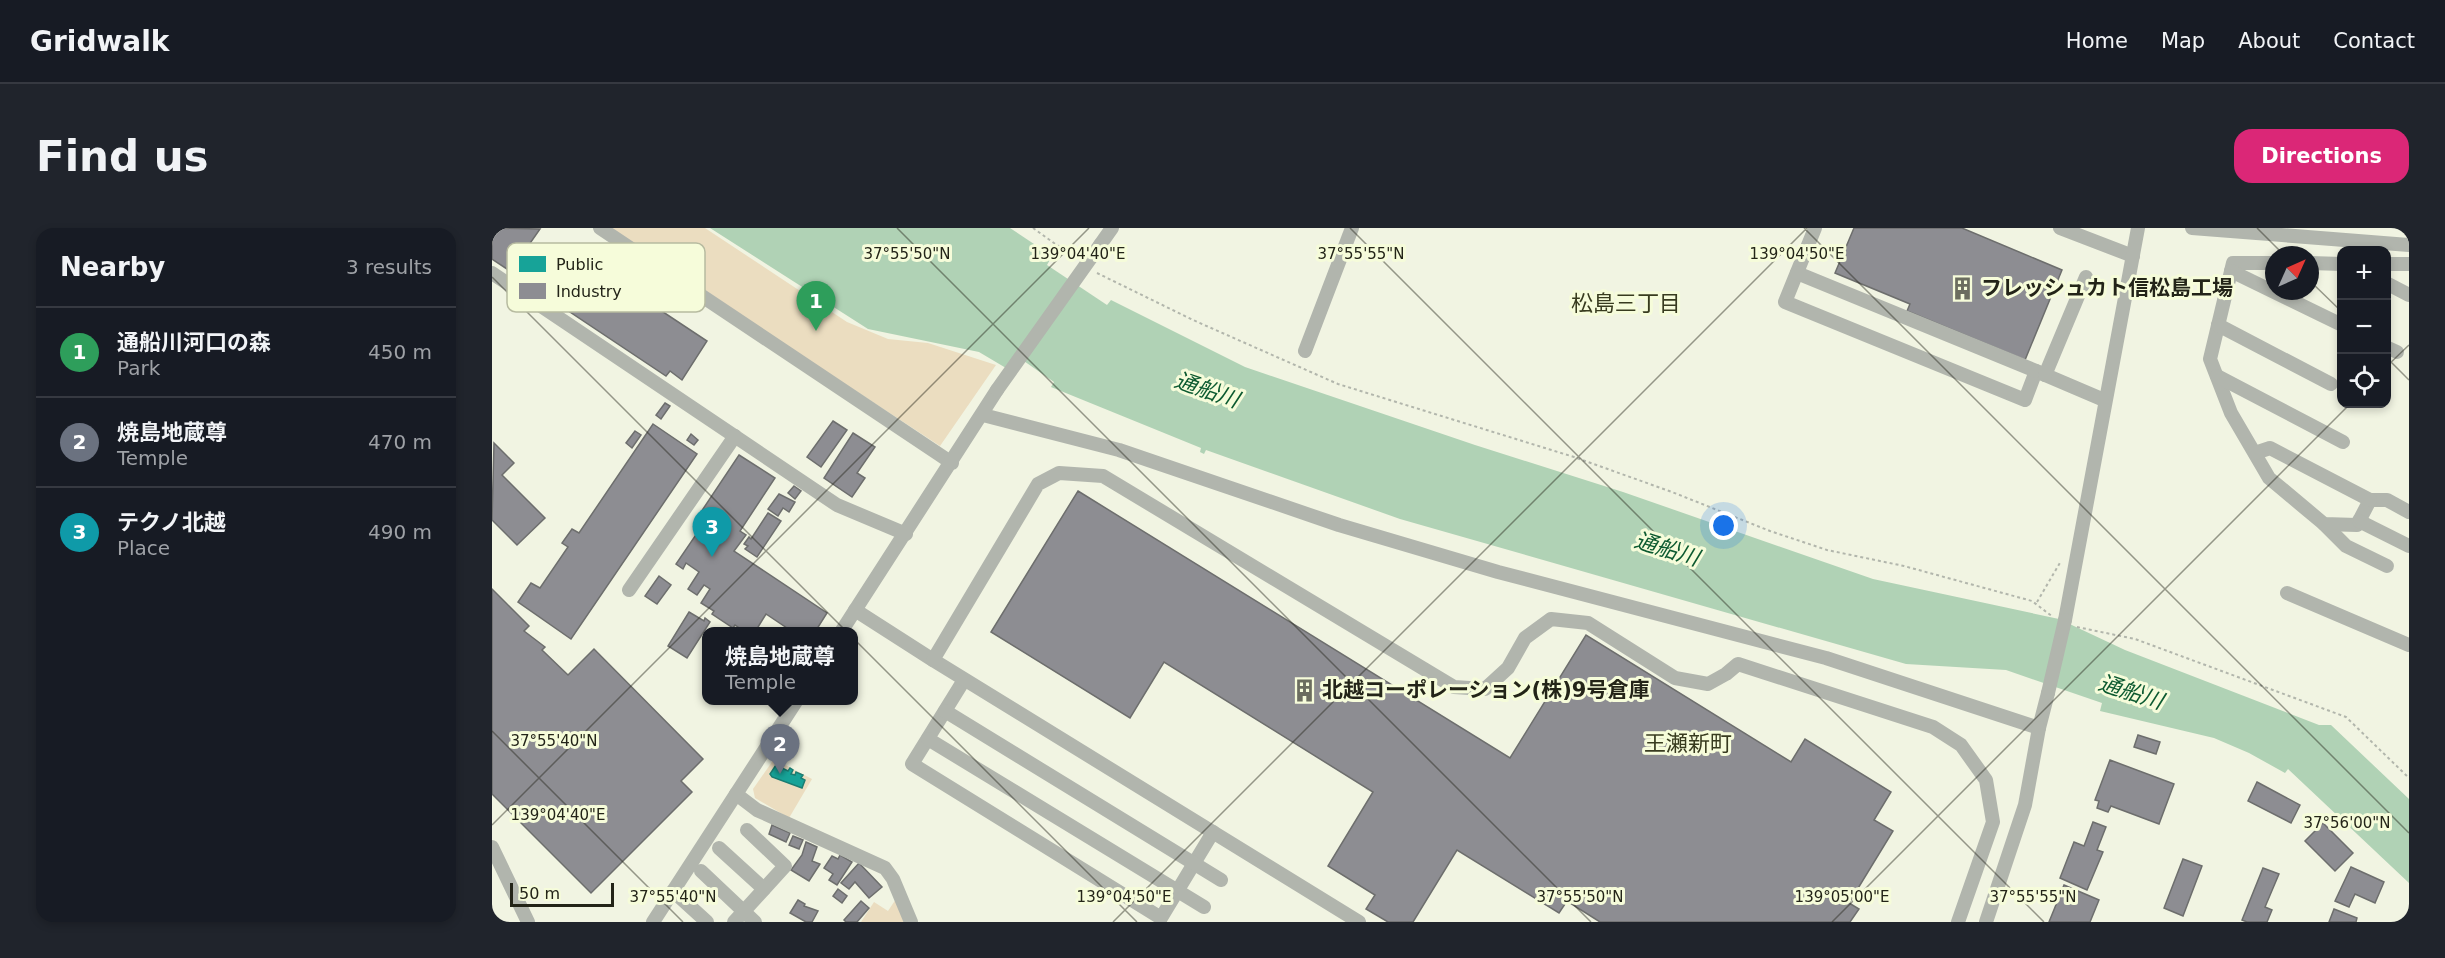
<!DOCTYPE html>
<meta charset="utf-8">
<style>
body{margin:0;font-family:"DejaVu Sans","Noto Sans JP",sans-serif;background:#20242c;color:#f1f3f6}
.controls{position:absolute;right:18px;top:18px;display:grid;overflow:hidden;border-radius:12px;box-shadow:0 3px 9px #0003}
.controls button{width:54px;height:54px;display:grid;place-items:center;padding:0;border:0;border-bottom:2px solid #363941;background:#171b24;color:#f1f3f6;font:30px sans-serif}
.compass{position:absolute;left:1773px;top:18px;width:54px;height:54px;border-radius:50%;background:#171b24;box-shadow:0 3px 9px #0003;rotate:45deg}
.scale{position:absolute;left:18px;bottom:15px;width:104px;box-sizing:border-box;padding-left:6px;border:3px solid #232418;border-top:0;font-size:16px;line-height:21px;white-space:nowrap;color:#232418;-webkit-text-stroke:4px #f6fcda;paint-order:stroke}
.you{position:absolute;left:1232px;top:298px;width:21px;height:21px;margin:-15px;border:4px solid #fff;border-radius:50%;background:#1a73e8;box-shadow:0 0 0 9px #1a73e833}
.badge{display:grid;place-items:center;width:39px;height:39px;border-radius:50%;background:#db2777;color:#fff;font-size:20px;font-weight:700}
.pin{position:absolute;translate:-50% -50px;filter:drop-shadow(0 2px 3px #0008)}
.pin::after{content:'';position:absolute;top:32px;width:21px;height:18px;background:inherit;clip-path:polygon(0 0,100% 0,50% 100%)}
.popup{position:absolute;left:210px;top:399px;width:156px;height:78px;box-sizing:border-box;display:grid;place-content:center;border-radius:12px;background:#171b24;filter:drop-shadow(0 2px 4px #0005);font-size:20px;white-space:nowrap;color:#9ea1a6}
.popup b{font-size:22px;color:#f1f3f6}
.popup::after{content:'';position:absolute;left:50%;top:100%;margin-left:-12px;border:12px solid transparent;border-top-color:#171b24}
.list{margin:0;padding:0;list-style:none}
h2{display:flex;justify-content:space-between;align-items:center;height:78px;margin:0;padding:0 24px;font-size:26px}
h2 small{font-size:20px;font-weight:400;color:#9ea1a6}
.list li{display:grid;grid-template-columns:39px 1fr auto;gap:18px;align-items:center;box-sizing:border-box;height:90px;padding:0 24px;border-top:2px solid #363941}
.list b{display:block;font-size:22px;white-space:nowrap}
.list p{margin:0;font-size:20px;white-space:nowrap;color:#9ea1a6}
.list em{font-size:20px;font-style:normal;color:#9ea1a6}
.icon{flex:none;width:33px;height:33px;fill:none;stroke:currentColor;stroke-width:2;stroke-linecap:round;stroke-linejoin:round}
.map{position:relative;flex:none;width:1917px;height:694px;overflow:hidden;border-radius:18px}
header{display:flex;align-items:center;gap:36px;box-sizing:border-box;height:84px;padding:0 30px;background:#171b24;border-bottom:2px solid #363941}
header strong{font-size:28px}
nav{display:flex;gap:33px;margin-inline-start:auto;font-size:21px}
.intro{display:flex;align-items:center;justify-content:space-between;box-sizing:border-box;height:144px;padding:0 36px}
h1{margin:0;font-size:42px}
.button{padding:15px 27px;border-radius:18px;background:#db2777;color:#fff;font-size:21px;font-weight:700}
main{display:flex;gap:36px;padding:0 36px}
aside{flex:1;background:#171b24;border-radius:18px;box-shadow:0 3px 9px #0003}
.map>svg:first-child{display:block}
.green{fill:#ebddc0}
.water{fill:#b0d2b5}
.public{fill:#17a398;stroke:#1b7d72;stroke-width:1.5}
.industry{fill:#8d8d92;stroke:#6d6e6d;stroke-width:1.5}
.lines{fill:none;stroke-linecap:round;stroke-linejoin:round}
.path{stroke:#b2b6ac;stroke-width:2;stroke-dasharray:3 3;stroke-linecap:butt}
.minor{stroke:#b1b5ad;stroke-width:14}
.minor-bridge{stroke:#b1b5ad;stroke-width:14}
.ticks{fill:none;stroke:#232418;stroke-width:1.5;stroke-opacity:0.45}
.labels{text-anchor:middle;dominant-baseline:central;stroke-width:6;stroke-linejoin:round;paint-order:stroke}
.poi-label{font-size:21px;font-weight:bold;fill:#232418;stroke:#f6fcda;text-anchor:start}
.neighbourhood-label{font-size:22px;fill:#383b1f;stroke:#f6fcda}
.water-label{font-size:22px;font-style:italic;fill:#0c5a30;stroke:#f6fcda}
.key{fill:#f6fcda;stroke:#b7bba0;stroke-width:1.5}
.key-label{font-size:16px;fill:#232418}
.ticks-label{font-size:15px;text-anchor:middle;fill:#232418;stroke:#f6fcda;stroke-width:6;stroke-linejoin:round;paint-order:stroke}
</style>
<header>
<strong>Gridwalk</strong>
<nav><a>Home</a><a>Map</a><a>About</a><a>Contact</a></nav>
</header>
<div class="intro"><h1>Find us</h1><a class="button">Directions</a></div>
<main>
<aside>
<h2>Nearby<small>3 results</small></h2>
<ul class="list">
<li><span class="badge" style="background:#2e9e5b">1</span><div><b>通船川河口の森</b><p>Park</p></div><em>450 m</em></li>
<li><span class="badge" style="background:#6b7280">2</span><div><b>焼島地蔵尊</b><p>Temple</p></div><em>470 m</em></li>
<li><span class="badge" style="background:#0f9aa8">3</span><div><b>テクノ北越</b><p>Place</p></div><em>490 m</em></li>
</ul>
</aside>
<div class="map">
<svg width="1917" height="694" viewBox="0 0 1917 694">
<rect width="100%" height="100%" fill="#f1f4e2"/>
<!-- green -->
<g class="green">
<path d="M115 0H213L355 94 396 111 436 115 504 137 448 218Z"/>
<path d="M282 531 320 551 297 590 263 570 261 561Z"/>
<path d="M404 671 414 694H369L382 674 396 683Z"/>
</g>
<!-- water -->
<path class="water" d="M218 0H518L560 28 555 37 615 77 619 72 753 139 983 217 1131 264 1381 351 1567 391 1633 422 1827 497H1839L1917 571V655L1796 541 1793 545 1757 525 1722 510 1608 483 1610 475 1514 442 1414 436 908 291 714 222 712 226 708 224 709 220 559 159 562 154 529 131 519 143 487 124 376 101Z"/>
<!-- public -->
<path class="public" d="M284 537 296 543 298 540 301 542 299 546 303 547 304 544 311 547 309 550 313 552 310 560 280 549 278 546Z"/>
<!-- industry -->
<g class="industry">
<path d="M0 0 48 1 34 21 42 26 38 33 29 27 18 43 0 31Z"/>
<path d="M1362 0H1470L1570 42 1533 132 1415 83 1418 76 1343 45Z"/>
<path d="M88 29 215 113 190 152 178 143 174 148 48 64 66 37 78 44Z"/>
<path d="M47 31 56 38 42 58 33 51Z"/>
<path d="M173 175 178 178 169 191 164 187Z"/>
<path d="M341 193 355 202 329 239 315 229Z"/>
<path d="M161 196 205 226 79 411 26 374 39 355 48 360 76 319 70 315 80 301 87 305Z"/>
<path d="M143 203 149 207 140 220 134 215Z"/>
<path d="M361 205 383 219 365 245 373 250 360 269 332 250Z"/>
<path d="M199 206 206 212 202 217 195 212Z"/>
<path d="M2 215 22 235 10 247 53 290 25 317 0 292Z"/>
<path d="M247 227 283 250 248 303 254 307 242 323 335 385 323 404H301L274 386 263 404H253L243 397 241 400 220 386 222 383 209 375 218 361 212 357 205 367 196 361 207 344 194 335 191 341 184 336 210 298 203 293Z"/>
<path d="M302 258 309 263 303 271 296 265Z"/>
<path d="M586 263 1018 530 1094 407 1299 534 1313 511 1399 564 1382 592 1401 603 1357 675 1367 681 1358 694H1108L1075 673 1067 685 965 622 921 694H896L874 681 883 667 836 638 881 564 672 434 638 490 499 404Z"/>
<path d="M287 266 303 274 297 284 291 280 286 288 276 281Z"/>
<path d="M276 285 289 293 265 329 253 321 256 318 252 316 257 309 259 311Z"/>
<path d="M167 348 179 357 165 376 153 368Z"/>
<path d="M0 361 37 398 32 403 53 419 50 422 76 447 102 421 211 531 189 553 200 564 99 665 0 566Z"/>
<path d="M197 384 212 393 213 390 218 394 195 430 176 418Z"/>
<path d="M1646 507 1668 514 1664 526 1642 519Z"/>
<path d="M1618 532 1682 556 1667 596 1619 578 1616 584 1605 580 1607 573 1603 572Z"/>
<path d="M1765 554 1808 577 1799 595 1756 573Z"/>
<path d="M1601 594 1614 599 1605 622 1611 624 1595 662 1568 650 1582 614 1592 618Z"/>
<path d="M1831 595 1861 625 1843 643 1813 613Z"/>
<path d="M280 597 298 605 294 614 277 606Z"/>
<path d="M301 608 311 612 307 621 297 617Z"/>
<path d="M314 614 325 619 320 633 328 636 317 653 299 642 310 627Z"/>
<path d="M348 627 360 634 345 657 337 652 341 646 332 640 340 628 346 631Z"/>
<path d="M1691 631 1710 638 1691 688 1672 680Z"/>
<path d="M367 635 390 659 377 670 363 654 357 661 349 655Z"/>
<path d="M1859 639 1892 654 1883 675 1863 666 1857 679 1843 673Z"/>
<path d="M1771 640 1787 646 1773 679 1780 682 1775 694H1755L1750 692Z"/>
<path d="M1572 657 1607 672 1598 694H1557Z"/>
<path d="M346 661 355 668 350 675 341 668Z"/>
<path d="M306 672 313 676 312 678 326 683 320 694H314L298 685Z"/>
<path d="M369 673 377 680 365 694H354L352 692Z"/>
<path d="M1842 681 1865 690 1864 694H1837Z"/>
</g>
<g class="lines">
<!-- path -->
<g class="path">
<path d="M541 0 583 30"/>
<path d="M605 45 701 92 846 156 1082 229 1180 264 1278 303 1335 322 1412 338 1540 373 1561 389"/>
<path d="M1545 374 1569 333"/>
<path d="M1585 399 1643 411 1854 489 1917 550"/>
</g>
<!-- minor -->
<g class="minor">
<path d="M108 0 460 235"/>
<path d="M1323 0 1293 74 1533 172 1544 143 1612 172"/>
<path d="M1568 0 1641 28"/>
<path d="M1700 0 1917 17"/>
<path d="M608 17 620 0"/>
<path d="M1782 35H1741L1718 131 1739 185 1777 250 1832 296 1865 297 1878 272H1895L1917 284"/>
<path d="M1818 35 1850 36"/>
<path d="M1894 36H1917"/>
<path d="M1739 43 1850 97"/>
<path d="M0 45 345 277 414 306"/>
<path d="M1305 45 1544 143"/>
<path d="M1894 55 1917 67"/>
<path d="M1726 97 1839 156"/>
<path d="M1894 119 1905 124"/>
<path d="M813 123 860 0"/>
<path d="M1553 147 1594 49"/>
<path d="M1725 148 1851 214"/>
<path d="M491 187 627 222 847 297 1006 344 1334 430 1547 500 1556 465"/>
<path d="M1763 225 1778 220 1878 272"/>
<path d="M1867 293 1917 318"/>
<path d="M1832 296 1854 318 1895 338"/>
<path d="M137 362 243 208"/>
<path d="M1795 365 1917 417"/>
<path d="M363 382 441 432"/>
<path d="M1573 392 1646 0"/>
<path d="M349 404 505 162"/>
<path d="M472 452 420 536 669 690 721 604"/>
<path d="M453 483 729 652"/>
<path d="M436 511 712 679"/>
<path d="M244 566 265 582 393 640 401 651 419 694"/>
<path d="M0 619 36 694"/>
<path d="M227 620 272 661"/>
<path d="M209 643 263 694"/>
<path d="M181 663 215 694"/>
<path d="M161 694 305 472"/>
<path d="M242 694 293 638 255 602"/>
<path d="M867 694 441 432 546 256 567 245 611 248 962 459 993 461 1016 440 1033 410 1059 391 1096 395 1183 450 1216 456 1234 446 1246 436 1441 499 1469 517 1494 552 1501 594 1466 694"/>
<path d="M1494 694 1533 577 1547 500"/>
</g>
<!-- minor-bridge -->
<g class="minor-bridge">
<path d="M505 162 608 17"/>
<path d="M1556 465 1573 392"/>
</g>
</g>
<!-- ticks -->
<path class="ticks" d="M405 0 1099 694M858 0 1552 694M1312 0 1917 605M1765 0 1792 27M0 49 645 694M1818 53 1850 84M1894 129 1917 152M1894 139 1917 117M0 503 191 694M0 597 597 0M621 694 1315 0M1340 694 1858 176"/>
<!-- icons -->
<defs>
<symbol id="building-bare" viewBox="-9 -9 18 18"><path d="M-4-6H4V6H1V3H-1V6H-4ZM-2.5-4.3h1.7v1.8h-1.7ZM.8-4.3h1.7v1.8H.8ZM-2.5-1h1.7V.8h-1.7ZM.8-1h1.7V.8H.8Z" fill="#6b6d5f" stroke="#f6fcda" stroke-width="2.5" paint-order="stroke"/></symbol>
</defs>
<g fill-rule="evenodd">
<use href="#building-bare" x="1454" y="44" width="33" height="33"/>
<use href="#building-bare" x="796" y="446" width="33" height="33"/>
</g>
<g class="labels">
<!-- poi labels -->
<g class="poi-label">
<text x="1489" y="60">フレッシュカト信松島工場</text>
<text x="830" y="462">北越コーポレーション(株)9号倉庫</text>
</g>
<!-- neighbourhood labels -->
<g class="neighbourhood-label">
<text x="1134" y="75">松島三丁目</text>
<text x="1196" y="515">王瀬新町</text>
</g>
<!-- water labels -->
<g class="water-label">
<text transform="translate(715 162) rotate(19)">通船川</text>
<text transform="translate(1175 321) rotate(17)">通船川</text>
<text transform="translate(1639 464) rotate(18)">通船川</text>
</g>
</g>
<!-- legend -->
<rect x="15" y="15" width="198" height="69" rx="9" class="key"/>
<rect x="27" y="28" width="27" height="16" fill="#17a398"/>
<rect x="27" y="55" width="27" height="16" fill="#8d8d92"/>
<g class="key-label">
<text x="64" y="42">Public</text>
<text x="64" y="69">Industry</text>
</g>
<g class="ticks-label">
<text x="415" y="31">37°55'50"N</text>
<text x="586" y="31">139°04'40"E</text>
<text x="869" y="31">37°55'55"N</text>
<text x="1305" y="31">139°04'50"E</text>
<text x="62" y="518">37°55'40"N</text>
<text x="66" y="592">139°04'40"E</text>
<text x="1855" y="600">37°56'00"N</text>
<text x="181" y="674">37°55'40"N</text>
<text x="632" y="674">139°04'50"E</text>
<text x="1088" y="674">37°55'50"N</text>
<text x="1350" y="674">139°05'00"E</text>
<text x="1541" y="674">37°55'55"N</text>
</g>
</svg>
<div class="controls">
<button>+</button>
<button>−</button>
<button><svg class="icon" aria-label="locate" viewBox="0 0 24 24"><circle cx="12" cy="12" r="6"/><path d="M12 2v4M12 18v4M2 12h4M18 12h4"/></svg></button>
</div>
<svg class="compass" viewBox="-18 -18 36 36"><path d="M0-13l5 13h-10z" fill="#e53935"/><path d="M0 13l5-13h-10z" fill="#9ea1a6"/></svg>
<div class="scale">50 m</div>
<div class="you"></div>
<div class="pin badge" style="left:324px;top:103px;background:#2e9e5b">1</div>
<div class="pin badge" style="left:288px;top:546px;background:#6b7280">2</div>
<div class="popup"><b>焼島地蔵尊</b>Temple</div>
<div class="pin badge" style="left:220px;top:329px;background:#0f9aa8">3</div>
</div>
</main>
